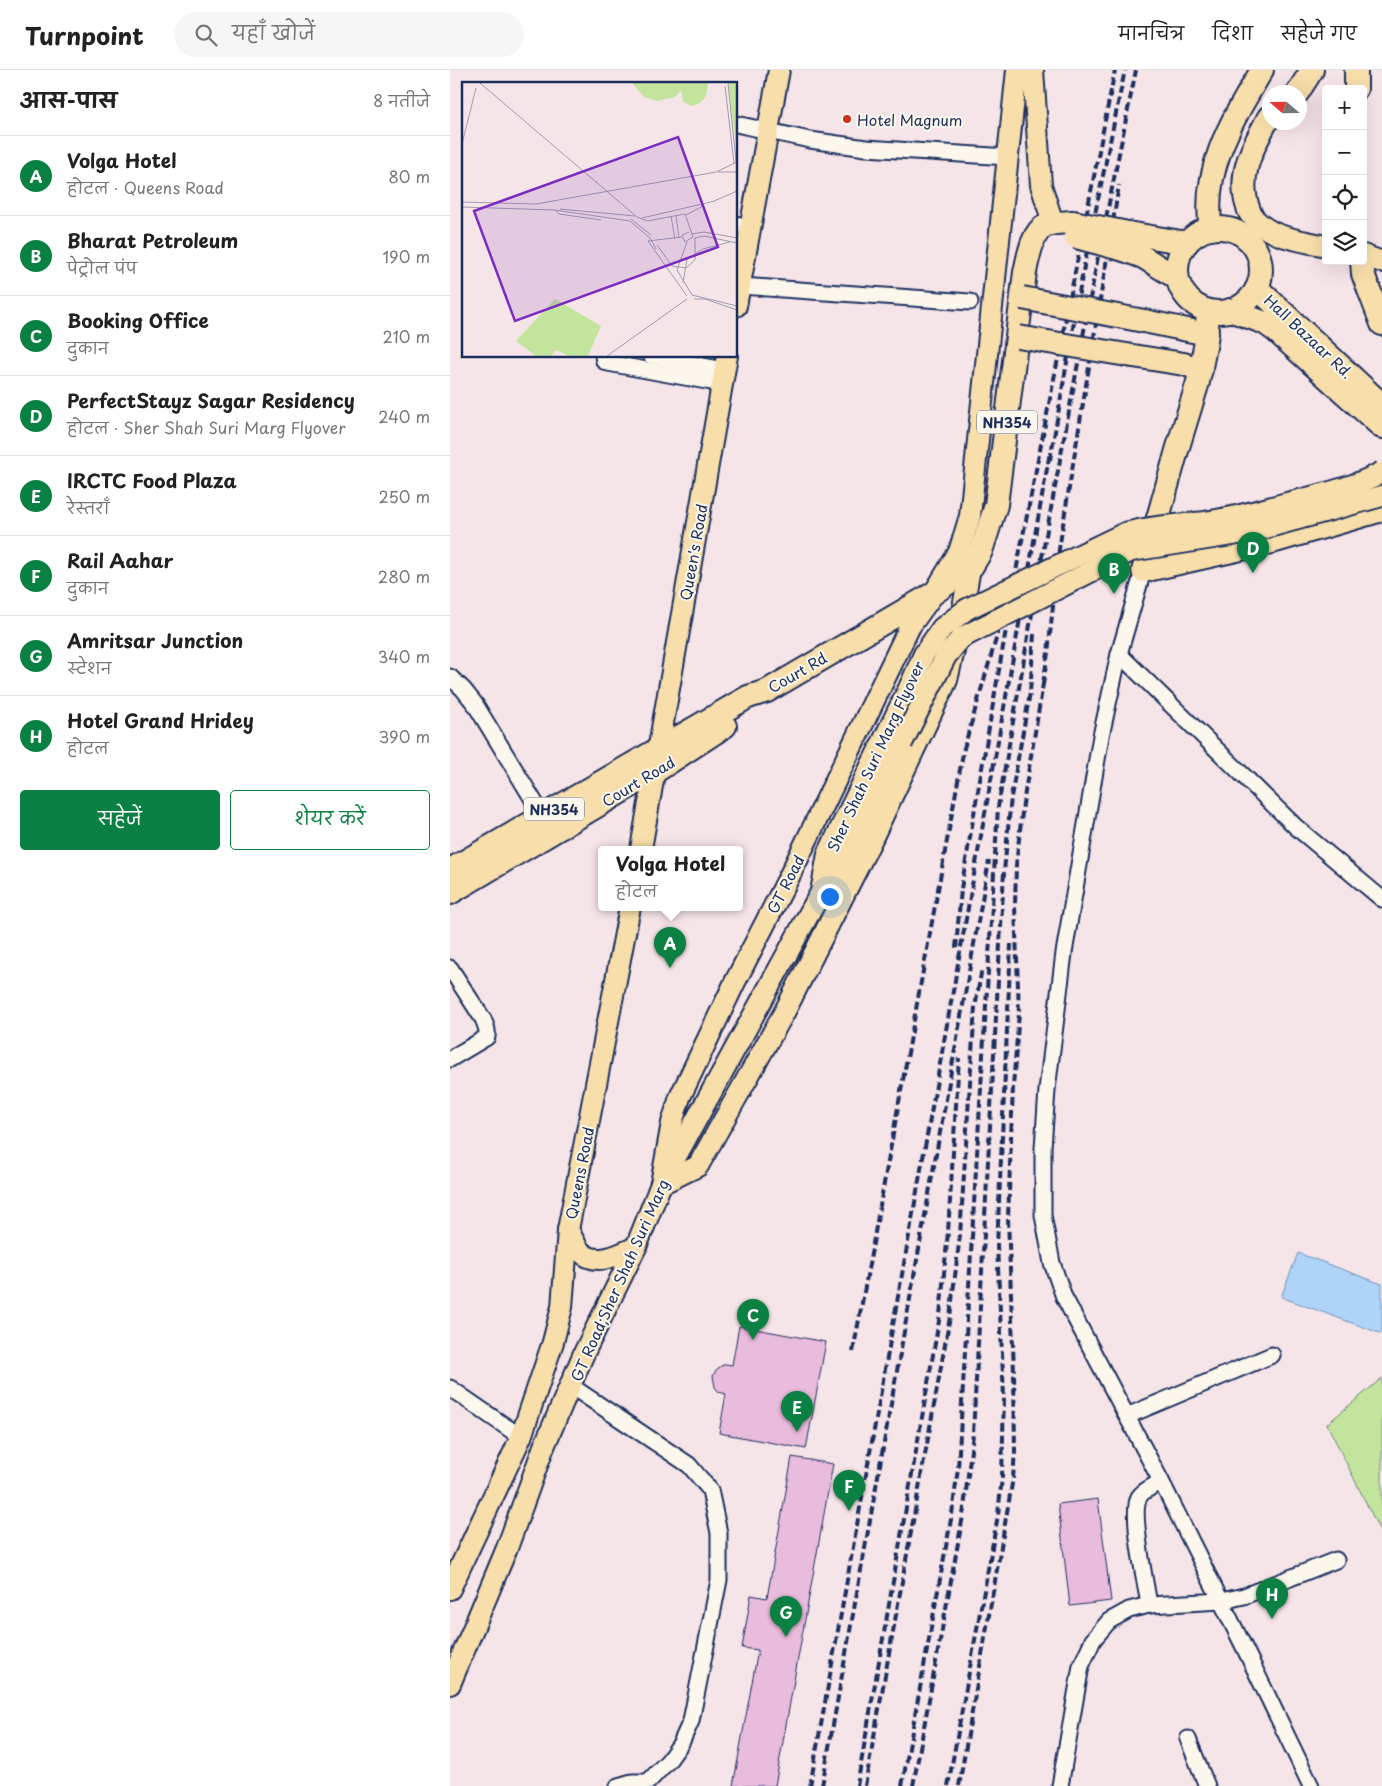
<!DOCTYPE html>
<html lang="hi">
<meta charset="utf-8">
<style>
body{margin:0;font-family:"Playpen Sans","Playpen Sans Deva",sans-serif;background:#f6f6f6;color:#222}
.controls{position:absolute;right:15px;top:15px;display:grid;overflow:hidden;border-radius:5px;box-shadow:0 5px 20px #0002}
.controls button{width:45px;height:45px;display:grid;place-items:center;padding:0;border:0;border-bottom:1px solid #e0e0e0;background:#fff;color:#222;font:25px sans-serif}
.compass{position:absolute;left:812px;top:15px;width:45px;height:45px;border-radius:50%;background:#fff;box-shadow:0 5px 20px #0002;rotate:290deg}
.you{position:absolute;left:379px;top:826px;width:18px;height:18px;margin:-12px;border:4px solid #fff;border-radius:50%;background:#1a73e8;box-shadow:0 0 0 8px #1a73e833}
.badge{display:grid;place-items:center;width:32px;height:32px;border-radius:50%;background:#0b8043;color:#fff;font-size:16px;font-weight:700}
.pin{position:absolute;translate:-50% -41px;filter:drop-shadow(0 1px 2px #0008)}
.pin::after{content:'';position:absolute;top:26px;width:18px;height:15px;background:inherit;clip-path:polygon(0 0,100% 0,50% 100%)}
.popup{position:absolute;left:148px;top:776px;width:145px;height:65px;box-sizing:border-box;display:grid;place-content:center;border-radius:5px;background:#fff;filter:drop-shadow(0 1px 4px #0005);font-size:16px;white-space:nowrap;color:#767676}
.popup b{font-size:19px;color:#222}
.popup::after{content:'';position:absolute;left:50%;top:100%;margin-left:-10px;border:10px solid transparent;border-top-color:#fff}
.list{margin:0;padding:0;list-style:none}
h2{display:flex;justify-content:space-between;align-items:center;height:65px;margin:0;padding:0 20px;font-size:21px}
h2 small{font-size:16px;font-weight:400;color:#767676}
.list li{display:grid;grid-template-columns:32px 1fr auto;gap:15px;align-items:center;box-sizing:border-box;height:80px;padding:0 20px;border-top:1px solid #e0e0e0}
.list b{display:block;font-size:19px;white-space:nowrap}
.list p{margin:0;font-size:16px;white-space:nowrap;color:#767676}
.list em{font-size:16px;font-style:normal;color:#767676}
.actions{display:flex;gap:10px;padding:15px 20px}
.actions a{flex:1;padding:11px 0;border:1px solid #0b8043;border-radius:5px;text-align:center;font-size:18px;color:#0b8043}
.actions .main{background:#0b8043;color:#fff}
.icon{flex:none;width:28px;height:28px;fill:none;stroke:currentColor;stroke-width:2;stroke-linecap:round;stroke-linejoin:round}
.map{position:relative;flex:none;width:932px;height:1716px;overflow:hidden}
header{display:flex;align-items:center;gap:30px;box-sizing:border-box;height:70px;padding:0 25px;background:#fff;border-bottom:1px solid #e0e0e0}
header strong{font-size:24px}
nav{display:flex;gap:28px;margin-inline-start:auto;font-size:18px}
.search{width:350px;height:45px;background:#f6f6f6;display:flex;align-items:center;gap:12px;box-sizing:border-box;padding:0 18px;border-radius:28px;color:#767676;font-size:19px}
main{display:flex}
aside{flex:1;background:#fff}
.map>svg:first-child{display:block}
.green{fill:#c3e49d;stroke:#6f8a7e}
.water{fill:#aed4f8;stroke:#7392ba}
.building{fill:#e9bbdd;stroke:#1b2f5e}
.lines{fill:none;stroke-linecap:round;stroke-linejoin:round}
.minor-casing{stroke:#1b2f5e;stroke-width:19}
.major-casing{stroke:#1b2f5e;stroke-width:24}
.highway-casing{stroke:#1b2f5e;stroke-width:26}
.minor{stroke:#fbf7ec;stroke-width:15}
.major{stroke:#f8deab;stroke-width:20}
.highway{stroke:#f8deab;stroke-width:22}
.rail{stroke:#1b2f5e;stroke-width:4;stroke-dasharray:8 4;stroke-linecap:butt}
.major-bridge-casing{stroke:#1b2f5e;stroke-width:24;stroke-linecap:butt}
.highway-bridge-casing{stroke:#1b2f5e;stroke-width:26;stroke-linecap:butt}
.major-bridge{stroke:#f8deab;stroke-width:20}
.highway-bridge{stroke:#f8deab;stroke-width:22}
.poi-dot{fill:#c8321e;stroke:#fbf7ec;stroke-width:2}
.labels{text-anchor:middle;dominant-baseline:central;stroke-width:4;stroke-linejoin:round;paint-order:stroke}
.shield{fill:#fbf7ec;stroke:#5e6b89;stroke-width:1}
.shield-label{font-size:14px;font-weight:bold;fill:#1b2f5e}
.poi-label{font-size:15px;fill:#1b2f5e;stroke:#fbf7ec;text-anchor:start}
.street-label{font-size:15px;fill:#1b2f5e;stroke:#fbf7ec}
.inset-road{fill:none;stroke:#9e9cb1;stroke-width:1}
.view{fill:#7b2cbf;fill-opacity:0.15;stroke:#7b2cbf;stroke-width:2.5}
.inset-edge{fill:none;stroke:#1b2f5e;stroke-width:2.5}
</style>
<header>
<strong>Turnpoint</strong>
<div class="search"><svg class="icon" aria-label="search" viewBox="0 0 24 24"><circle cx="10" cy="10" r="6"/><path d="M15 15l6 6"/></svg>यहाँ खोजें</div>
<nav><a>मानचित्र</a><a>दिशा</a><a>सहेजे गए</a></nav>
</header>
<main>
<aside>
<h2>आस-पास<small>8 नतीजे</small></h2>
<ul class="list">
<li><span class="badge">A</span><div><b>Volga Hotel</b><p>होटल · Queens Road</p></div><em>80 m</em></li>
<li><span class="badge">B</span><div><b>Bharat Petroleum</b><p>पेट्रोल पंप</p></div><em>190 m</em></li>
<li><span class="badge">C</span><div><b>Booking Office</b><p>दुकान</p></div><em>210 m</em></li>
<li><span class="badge">D</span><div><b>PerfectStayz Sagar Residency</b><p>होटल · Sher Shah Suri Marg Flyover</p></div><em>240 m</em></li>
<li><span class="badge">E</span><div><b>IRCTC Food Plaza</b><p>रेस्तराँ</p></div><em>250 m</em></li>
<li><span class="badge">F</span><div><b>Rail Aahar</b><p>दुकान</p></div><em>280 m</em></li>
<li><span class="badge">G</span><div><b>Amritsar Junction</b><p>स्टेशन</p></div><em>340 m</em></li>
<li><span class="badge">H</span><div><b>Hotel Grand Hridey</b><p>होटल</p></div><em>390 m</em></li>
</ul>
<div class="actions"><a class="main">सहेजें</a><a>शेयर करें</a></div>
</aside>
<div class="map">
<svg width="932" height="1716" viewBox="0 0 932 1716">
<rect width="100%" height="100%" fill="#f6e5e8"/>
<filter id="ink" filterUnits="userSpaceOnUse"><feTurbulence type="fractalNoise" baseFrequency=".02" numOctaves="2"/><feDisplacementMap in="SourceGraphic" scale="10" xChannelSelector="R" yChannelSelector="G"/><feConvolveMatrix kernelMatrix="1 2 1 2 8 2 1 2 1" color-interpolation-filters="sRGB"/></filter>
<g filter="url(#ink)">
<!-- green -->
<path class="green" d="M932 1308V1465L877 1354Z"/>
<!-- water -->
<path class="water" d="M848 1183 932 1214V1264L831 1227Z"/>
<!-- building -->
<g class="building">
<path d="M289 1256 376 1272 356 1379 269 1363 276 1324 269 1322 265 1317 263 1306 266 1300 271 1296 276 1294 282 1295Z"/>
<path d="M342 1387 383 1394 325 1716H283L308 1580 292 1578 301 1525 317 1528Z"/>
<path d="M648 1429 661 1531 620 1536 608 1434Z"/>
</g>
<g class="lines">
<defs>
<g id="minor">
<path d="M286 54 360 70 416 78 558 87"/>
<path d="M286 154 300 157"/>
<path d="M290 216 520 232"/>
<path d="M153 286 154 291 158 293 273 314"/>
<path d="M201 286 275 300"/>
<path d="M693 501 669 584 651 666 614 883 597 1020 593 1078V1145L602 1193 614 1227 711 1411 794 1577 861 1716"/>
<path d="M669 584 846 757 932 829"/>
<path d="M0 607 13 619 25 634 93 746"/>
<path d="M0 898 33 949C36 956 38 960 37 967L0 989"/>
<path d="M121 1316 239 1395 260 1420 269 1463V1510L241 1651 231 1673 219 1690 198 1712H182L168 1716"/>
<path d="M0 1318 71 1367"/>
<path d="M677 1346 822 1285"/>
<path d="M699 1535C696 1514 680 1443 689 1427 693 1420 705 1416 711 1411"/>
<path d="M738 1669 757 1716"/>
<path d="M610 1716 631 1596 643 1570 659 1551 679 1540 699 1535 772 1531 794 1526 886 1490"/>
</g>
<g id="major">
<path d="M583 0 591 115 603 153"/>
<path d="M800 143C816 168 850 170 876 176"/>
<path d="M913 185 932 192"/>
<path d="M286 236 329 0"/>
<path d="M191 779 277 286"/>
<path d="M371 822 388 805 452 673"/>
<path d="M211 1114 222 1053 230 1027 285 912 340 805 460 556 484 523 509 482 520 446 567 0"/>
<path d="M211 1114 248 1096 335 941 420 773 497 610 509 560 520 498"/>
<path d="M118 1160C122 1166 125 1175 130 1181 146 1198 169 1184 186 1177"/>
<path d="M0 1519 71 1367 103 1272 112 1237 118 1160 180 837"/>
<path d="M0 1614 57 1478 93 1379 134 1283 186 1177 211 1114 371 822 378 784 460 616"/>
</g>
<g id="highway">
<path d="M906 19V0"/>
<path d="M848 22 862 0"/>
<path d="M800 143C785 108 802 78 819 47"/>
<circle cx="769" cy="200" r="42"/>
<path d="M761 159C751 99 783 49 812 0"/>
<path d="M678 163 737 173"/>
<path d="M674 180 693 187 727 208"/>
<path d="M912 191 913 204 932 254"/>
<path d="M807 218 932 335"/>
<path d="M780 240 815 253 826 261 932 357"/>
<path d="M758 241 756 272 748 312 728 377 693 501 822 472 932 440"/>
<path d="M694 251 757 264"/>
<path d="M683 286 734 294 751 300"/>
<path d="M0 800 298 627 317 621 484 523 522 496 531 481 546 435 575 202C578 189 582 162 595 156 603 152 615 153 623 152"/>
<path d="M0 823 206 701 275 656"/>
</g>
</defs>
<!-- minor casing -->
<use href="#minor" class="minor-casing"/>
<!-- major casing -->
<use href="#major" class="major-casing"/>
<!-- highway casing -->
<use href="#highway" class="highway-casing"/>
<!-- minor -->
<use href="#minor" class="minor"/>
<!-- major -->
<use href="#major" class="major"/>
<!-- highway -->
<use href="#highway" class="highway"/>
<!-- rail -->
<g class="rail">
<path d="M600 390 632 206 675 0"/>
<path d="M593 614 598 583 609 479 669 115"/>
<path d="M506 878 511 819 567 496 665 0"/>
<path d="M403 1282 514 678 551 552"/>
<path d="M360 1716 600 382"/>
<path d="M372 1716 539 791"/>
<path d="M407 1716 490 1245 498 1162 509 988"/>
<path d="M415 1716 500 1247 510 1165 525 937 532 898"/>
<path d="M452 1716 502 1444 508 1398 548 737 592 487 644 207 686 0"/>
<path d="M463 1716 513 1446 523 1364 554 802 561 727 580 623 584 564"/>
<path d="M498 1716 548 1445 552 1407 554 1327 547 1175 561 874"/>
<path d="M509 1716 563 1408 565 1381 564 1302 558 1148 563 1016 569 943 565 836 566 795 573 734 594 608"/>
</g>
<defs>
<g id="major-bridge">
<path d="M460 616 474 584 492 558 517 539 675 463C701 456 728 455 755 452 783 448 810 440 837 433 869 425 903 418 932 402"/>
<path d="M452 673 496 586 511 568 681 481 801 462 932 426"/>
</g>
<g id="highway-bridge">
<path d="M623 152 678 163"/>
<path d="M626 167 674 180"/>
<path d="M572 228 694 251"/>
<path d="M568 267 683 286"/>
</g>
</defs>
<!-- major-bridge casing -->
<use href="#major-bridge" class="major-bridge-casing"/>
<!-- highway-bridge casing -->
<use href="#highway-bridge" class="highway-bridge-casing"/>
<!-- major-bridge -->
<use href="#major-bridge" class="major-bridge"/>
<!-- highway-bridge -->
<use href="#highway-bridge" class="highway-bridge"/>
</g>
</g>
<!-- markers -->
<circle class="poi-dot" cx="397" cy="49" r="5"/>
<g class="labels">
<!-- shield labels -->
<g class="shield">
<rect x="527" y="340.5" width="60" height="23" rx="4"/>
<rect x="74" y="727.5" width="60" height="23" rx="4"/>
</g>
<g class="shield-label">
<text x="557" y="352">NH354</text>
<text x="104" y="739">NH354</text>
</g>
<!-- poi labels -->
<g class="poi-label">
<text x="407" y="49">Hotel Magnum</text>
</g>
<!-- street labels -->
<g class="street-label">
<text transform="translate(859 266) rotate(43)">Hall Bazaar Rd.</text>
<text transform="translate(243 482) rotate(-80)">Queen's Road</text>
<text transform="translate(347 602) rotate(-30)">Court Rd</text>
<text transform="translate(425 686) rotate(-65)">Sher Shah Suri Marg Flyover</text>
<text transform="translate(188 711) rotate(-31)">Court Road</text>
<text transform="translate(335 814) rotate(-63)">GT Road</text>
<text transform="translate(129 1103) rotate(-79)">Queens Road</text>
<text transform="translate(169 1210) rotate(-66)">GT Road;Sher Shah Suri Marg</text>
</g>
</g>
<!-- overview -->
<g transform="translate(12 12)">
<rect width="275" height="275" fill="#f6e5e8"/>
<path d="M170 1H246L244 14 238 21 229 24 221 19 219 8 213 15 195 19 182 15ZM267 1H275V69L267 11ZM93 217 139 244 126 274H107L94 268 89 274H74L54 259Z" fill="#c3e49d"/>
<path class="inset-road" d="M18 1 175 135 185 139 223 132 231 155 223 160 220 153 227 150M266 1 275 88M263 4 272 81M0 62 14 6M256 90H275M252 119 275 109M0 120 74 122 254 90 275 80M0 125 93 128 168 139 188 156 194 167M98 127 173 134M93 128 97 132 139 138M214 133 217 156M224 133 241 124M209 134 213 157M180 136 253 119M169 137 189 153M230 152 242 150 275 156M220 155 186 159 225 214M233 156 242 154 275 161M225 160 215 188 230 213M195 163 210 184 224 186 233 178V156M221 201 225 177 241 167 268 160M230 213 275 224M232 217H243L275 228M145 274 225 217"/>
<path class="view" d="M216 55 256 165 53 239 12 129Z"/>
<rect width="275" height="275" class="inset-edge"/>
</g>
</svg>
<div class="controls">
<button>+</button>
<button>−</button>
<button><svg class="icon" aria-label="locate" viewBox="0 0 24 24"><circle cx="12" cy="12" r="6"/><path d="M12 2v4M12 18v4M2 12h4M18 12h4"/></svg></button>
<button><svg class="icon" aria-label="layers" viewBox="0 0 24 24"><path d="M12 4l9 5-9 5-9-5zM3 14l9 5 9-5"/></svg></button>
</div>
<svg class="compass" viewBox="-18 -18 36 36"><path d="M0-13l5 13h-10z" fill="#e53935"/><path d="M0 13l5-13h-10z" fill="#767676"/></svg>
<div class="you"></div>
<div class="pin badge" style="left:220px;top:898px">A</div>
<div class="popup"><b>Volga Hotel</b>होटल</div>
<div class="pin badge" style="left:664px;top:524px">B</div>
<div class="pin badge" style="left:303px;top:1270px">C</div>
<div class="pin badge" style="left:803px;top:503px">D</div>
<div class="pin badge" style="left:347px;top:1362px">E</div>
<div class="pin badge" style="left:399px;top:1441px">F</div>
<div class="pin badge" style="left:336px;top:1567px">G</div>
<div class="pin badge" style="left:822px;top:1549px">H</div>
</div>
</main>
